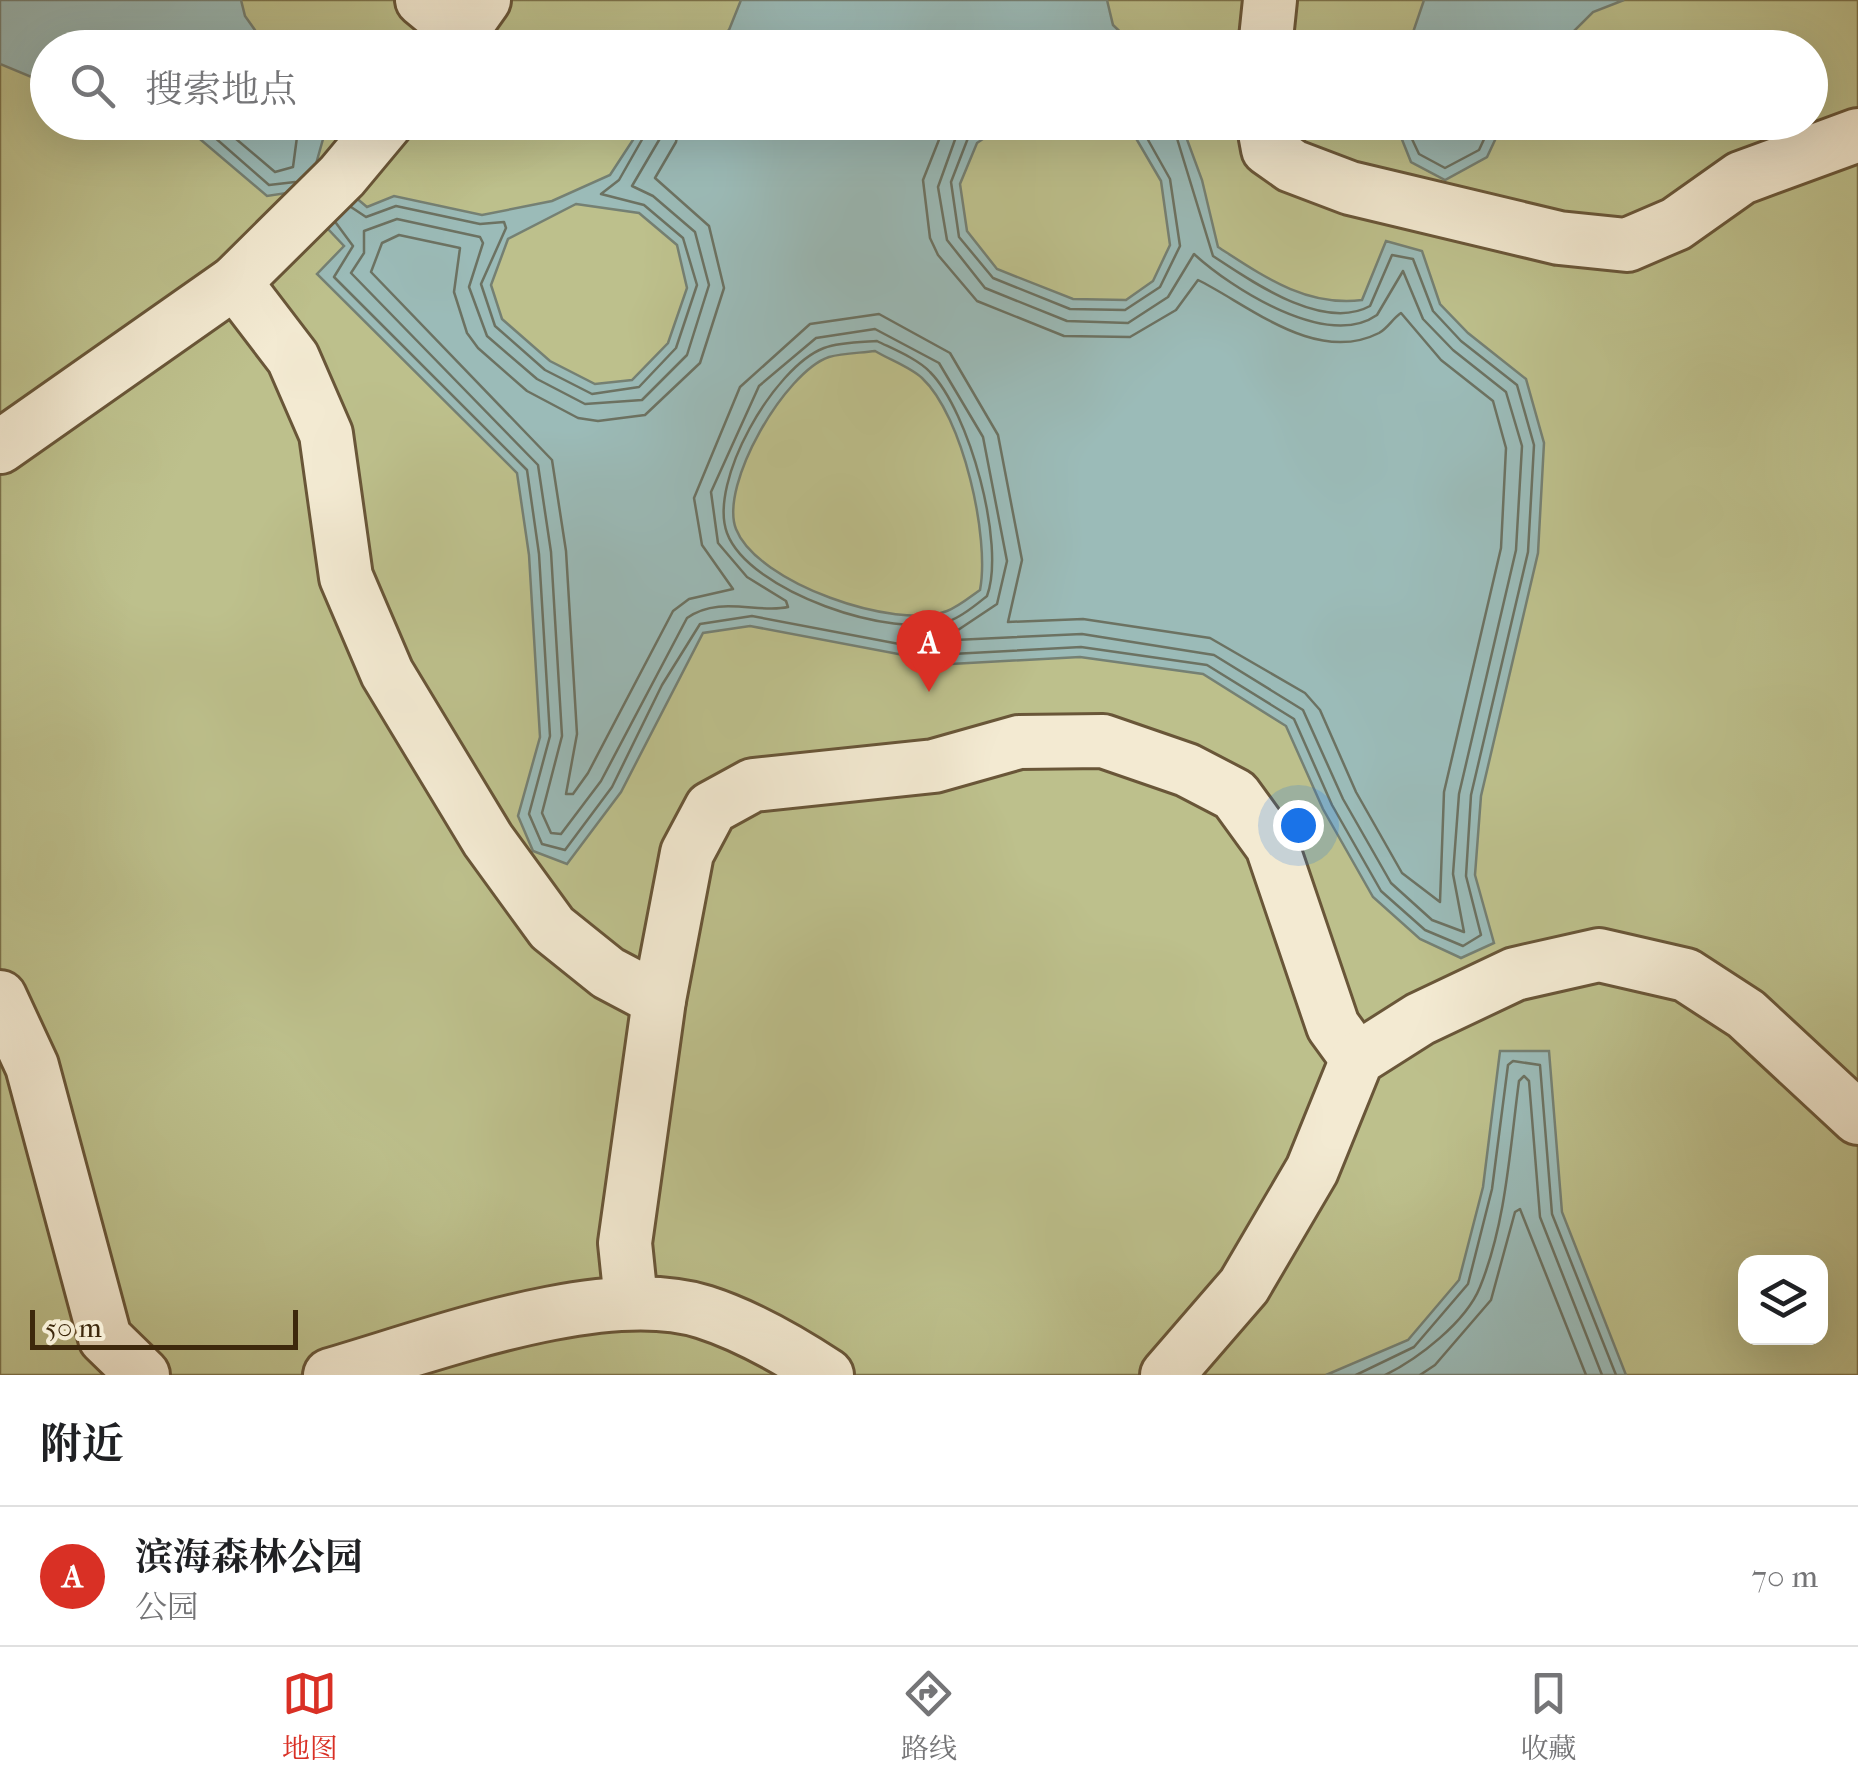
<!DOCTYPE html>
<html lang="zh">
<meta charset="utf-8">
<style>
body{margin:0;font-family:"IM FELL French Canon","Noto Serif SC",serif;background:#f2f2f2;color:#202124}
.controls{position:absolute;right:30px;bottom:30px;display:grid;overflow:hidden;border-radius:20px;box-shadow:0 10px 40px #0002}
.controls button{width:90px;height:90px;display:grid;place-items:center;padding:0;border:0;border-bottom:2px solid #e0e0e0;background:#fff;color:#202124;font:50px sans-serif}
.scale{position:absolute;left:30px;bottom:25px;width:268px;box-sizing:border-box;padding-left:10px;border:5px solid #3d280c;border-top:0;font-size:28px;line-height:35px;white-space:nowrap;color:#3d280c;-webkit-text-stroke:8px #f3ead2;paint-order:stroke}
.you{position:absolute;left:1298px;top:825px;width:35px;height:35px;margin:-25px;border:8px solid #fff;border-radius:50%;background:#1a73e8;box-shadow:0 0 0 15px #1a73e833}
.badge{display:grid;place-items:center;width:65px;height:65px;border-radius:50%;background:#d93025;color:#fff;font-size:32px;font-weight:700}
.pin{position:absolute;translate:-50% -82px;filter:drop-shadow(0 2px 5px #0008)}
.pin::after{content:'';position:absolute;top:52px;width:35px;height:30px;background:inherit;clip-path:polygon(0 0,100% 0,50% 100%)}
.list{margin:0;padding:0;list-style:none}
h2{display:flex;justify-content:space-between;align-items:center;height:130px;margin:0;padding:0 40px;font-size:42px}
h2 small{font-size:32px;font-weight:400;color:#757577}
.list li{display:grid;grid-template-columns:65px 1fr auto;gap:30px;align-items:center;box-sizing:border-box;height:140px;padding:0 40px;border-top:2px solid #e0e0e0}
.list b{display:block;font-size:38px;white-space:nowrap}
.list p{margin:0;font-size:32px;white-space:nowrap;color:#757577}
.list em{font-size:32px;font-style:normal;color:#757577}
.icon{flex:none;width:55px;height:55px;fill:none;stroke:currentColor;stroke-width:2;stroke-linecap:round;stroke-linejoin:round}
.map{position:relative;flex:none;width:1858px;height:1375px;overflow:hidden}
.search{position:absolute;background:#fff;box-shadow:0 10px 40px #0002;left:30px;right:30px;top:30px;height:110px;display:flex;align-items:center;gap:25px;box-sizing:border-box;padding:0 35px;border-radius:55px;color:#757577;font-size:38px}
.sheet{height:270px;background:#fff}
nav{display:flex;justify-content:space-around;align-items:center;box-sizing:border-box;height:140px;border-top:2px solid #e0e0e0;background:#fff;font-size:28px;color:#757577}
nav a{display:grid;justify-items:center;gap:5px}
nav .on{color:#d93025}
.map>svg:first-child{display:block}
.green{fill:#bdc08c;stroke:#7d744c;stroke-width:2.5;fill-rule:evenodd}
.water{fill:#9bbbb8;stroke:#758073;stroke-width:2.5;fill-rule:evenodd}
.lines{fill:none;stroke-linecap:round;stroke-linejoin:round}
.shore{stroke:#6c7262;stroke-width:2.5}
.minor-casing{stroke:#695638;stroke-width:58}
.minor{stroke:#f3ead2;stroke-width:52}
</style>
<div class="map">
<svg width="1858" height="1375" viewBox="0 0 1858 1375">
<rect width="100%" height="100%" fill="#ecdfba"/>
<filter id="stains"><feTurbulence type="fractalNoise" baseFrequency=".002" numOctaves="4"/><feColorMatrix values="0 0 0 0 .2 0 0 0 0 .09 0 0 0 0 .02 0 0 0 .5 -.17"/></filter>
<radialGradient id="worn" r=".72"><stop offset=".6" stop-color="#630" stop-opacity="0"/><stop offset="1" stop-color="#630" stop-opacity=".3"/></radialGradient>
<!-- green -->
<path class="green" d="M0 0H1858V1375H0ZM48 48H1810V122H48ZM1746 1262H1820V1338H1746Z"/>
<!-- water -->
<g class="water">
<path d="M0 0H241L245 16 267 47 48 48 47 81H41L0 64Z"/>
<path d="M741 0H1107L1113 25 1136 47H706L729 30Z"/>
<path d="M1424 0H1624L1593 12 1558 47H1408Z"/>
<path d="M1395 122H1503V123L1487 157 1445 180 1411 162Z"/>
<path d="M181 123H319L325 132 316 164 367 207 394 196 482 215 552 201 610 175 644 123H1006L977 143 960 184 967 231 997 269 1073 299 1126 300 1153 281 1170 245 1161 181 1127 123H1181L1202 180 1218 247C1263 276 1306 307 1362 300L1386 241 1422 251 1440 304 1468 333 1526 379 1544 443 1538 553 1481 796 1475 875 1494 943 1461 958 1420 939 1373 897 1323 809 1286 726 1203 674 1080 657 951 664 750 626 703 633 621 792 567 864 533 851 518 816 540 737 529 555 517 473 317 274 344 246 293 192 267 196ZM576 204 639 213 677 245 687 288 668 343 632 380 595 384 550 361 502 319 491 285 508 239ZM875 351C890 360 910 367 922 378 963 416 990 538 980 590 970 597 958 607 947 611 896 631 757 583 736 529 719 485 785 372 829 357 843 353 861 353 875 351Z"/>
<path d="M1500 1051H1549L1562 1212 1626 1375H1326L1408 1340 1459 1280 1483 1187Z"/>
</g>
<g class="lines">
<!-- shore -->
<g class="shore">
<path d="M197 122 269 185 295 182"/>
<path d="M216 122 275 172 293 167 299 122"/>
<path d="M665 122 662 135 632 186 653 196 695 232 709 285 687 355 642 400 585 404 537 379 487 336 469 287 483 243 480 237 397 219 364 231V253L351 273 538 465 551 552 562 736 542 813 551 833 561 834 601 781 687 618C719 595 759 614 788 607L786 601 747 577 718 543 711 492 759 386 816 338 875 329 939 363 983 437 1007 561 997 604 955 632V640L1082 634 1214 655 1303 710 1343 799 1391 883 1432 920 1464 932 1453 874 1459 794 1516 550 1522 446 1506 392 1453 350 1423 319 1403 271 1377 315C1327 350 1231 288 1194 254L1168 297 1128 323 1067 321 985 288 947 240 938 187 957 134 967 122"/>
<path d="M680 122 676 142 655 178 709 226 724 288 700 363 645 415 598 421 578 418 527 391 478 348 467 333 454 292 460 248 399 235 382 243 371 272 552 460 566 551 577 734 566 794H573L588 773 673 611 689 599 733 589 702 545 694 498 740 387 810 324 879 314 950 353 998 435 1022 560 1008 622 1083 619 1210 638 1305 693 1320 710 1356 792 1402 873 1440 902 1444 792 1501 548 1506 448 1493 401 1441 360 1401 313C1393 318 1388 328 1379 333 1316 365 1249 305 1198 280L1176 310 1130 337 1064 336 977 301 938 255 930 238 923 180 946 122"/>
<path d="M988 122 968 138 951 182 959 237 993 278 1070 309 1125 310 1160 287 1180 246 1170 179 1138 122"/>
<path d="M1404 122 1419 154 1445 168 1479 150 1492 122"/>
<path d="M351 207 366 217 396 206 480 224 504 222 506 228 481 284 495 326 545 370 592 394 639 387 676 348 697 285 683 238 644 205 601 194 619 180 652 122"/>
<path d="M336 223 353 246 334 277 527 470 539 554 550 736 529 814 542 844 565 850 612 787 662 685 700 624 752 616 952 654 1081 647 1207 665 1294 719 1332 805 1381 891 1425 930 1463 946 1481 935 1466 876 1471 795 1528 552 1534 445 1517 385 1461 341 1433 311 1413 259 1392 255 1370 306C1323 332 1251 281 1213 256L1172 122"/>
<path d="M877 341C893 349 918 359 930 372 969 411 1006 545 987 596 977 604 962 617 949 621 893 640 749 592 727 533 708 482 774 367 824 348 839 342 861 342 877 341Z"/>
<path d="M1356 1375 1414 1347 1468 1284 1492 1189 1508 1065 1513 1061 1540 1065 1552 1214 1616 1375"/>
<path d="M1385 1375C1418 1359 1466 1322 1480 1287 1506 1223 1510 1148 1519 1081L1524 1076 1529 1081 1540 1217 1602 1375"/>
<path d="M1420 1375 1435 1365 1491 1300 1515 1212 1520 1209 1586 1375"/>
</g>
<defs>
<g id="minor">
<path d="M422 0 462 33"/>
<path d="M450 48 484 0"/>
<path d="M1265 48 1270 0"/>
<path d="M1263 122 1268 149 1292 166 1350 188 1559 238 1627 245 1676 224 1741 178 1858 135"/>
<path d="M235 282 293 358 326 434 346 577 387 673 488 840 552 928 608 973 659 1000"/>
<path d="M0 447 235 282 342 176 387 122"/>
<path d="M0 997 32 1066 105 1338 143 1375"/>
<path d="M631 1301 625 1243 659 1000 687 853 711 808 753 785 934 766 1019 742 1103 741 1187 770 1235 795 1272 846 1333 1026 1357 1059"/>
<path d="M330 1375C431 1346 603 1280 704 1312 748 1326 789 1350 827 1375"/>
<path d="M1167 1375 1244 1286 1312 1170 1357 1059 1420 1019 1515 974 1599 955 1686 975 1746 1014 1858 1118"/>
</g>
</defs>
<!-- minor casing -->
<use href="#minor" class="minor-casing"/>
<!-- minor -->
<use href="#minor" class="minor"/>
</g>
<rect width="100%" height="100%" filter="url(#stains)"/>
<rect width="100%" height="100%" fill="url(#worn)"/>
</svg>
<div class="controls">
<button><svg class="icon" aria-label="layers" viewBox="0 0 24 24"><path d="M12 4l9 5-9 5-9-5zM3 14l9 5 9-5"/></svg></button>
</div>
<div class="scale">50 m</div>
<div class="you"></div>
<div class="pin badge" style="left:929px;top:692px">A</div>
<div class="search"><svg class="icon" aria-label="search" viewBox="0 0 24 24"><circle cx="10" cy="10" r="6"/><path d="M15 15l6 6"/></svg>搜索地点</div>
</div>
<section class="sheet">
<h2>附近<small></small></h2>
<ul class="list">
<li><span class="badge">A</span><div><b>滨海森林公园</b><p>公园</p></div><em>70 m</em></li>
</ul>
</section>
<nav>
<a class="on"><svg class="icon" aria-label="map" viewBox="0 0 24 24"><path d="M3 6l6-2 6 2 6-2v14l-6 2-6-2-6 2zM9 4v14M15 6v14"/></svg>地图</a>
<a><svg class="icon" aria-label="directions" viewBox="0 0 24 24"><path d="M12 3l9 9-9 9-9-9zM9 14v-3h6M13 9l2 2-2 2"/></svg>路线</a>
<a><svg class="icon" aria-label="saved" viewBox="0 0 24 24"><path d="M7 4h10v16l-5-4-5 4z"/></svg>收藏</a>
</nav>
